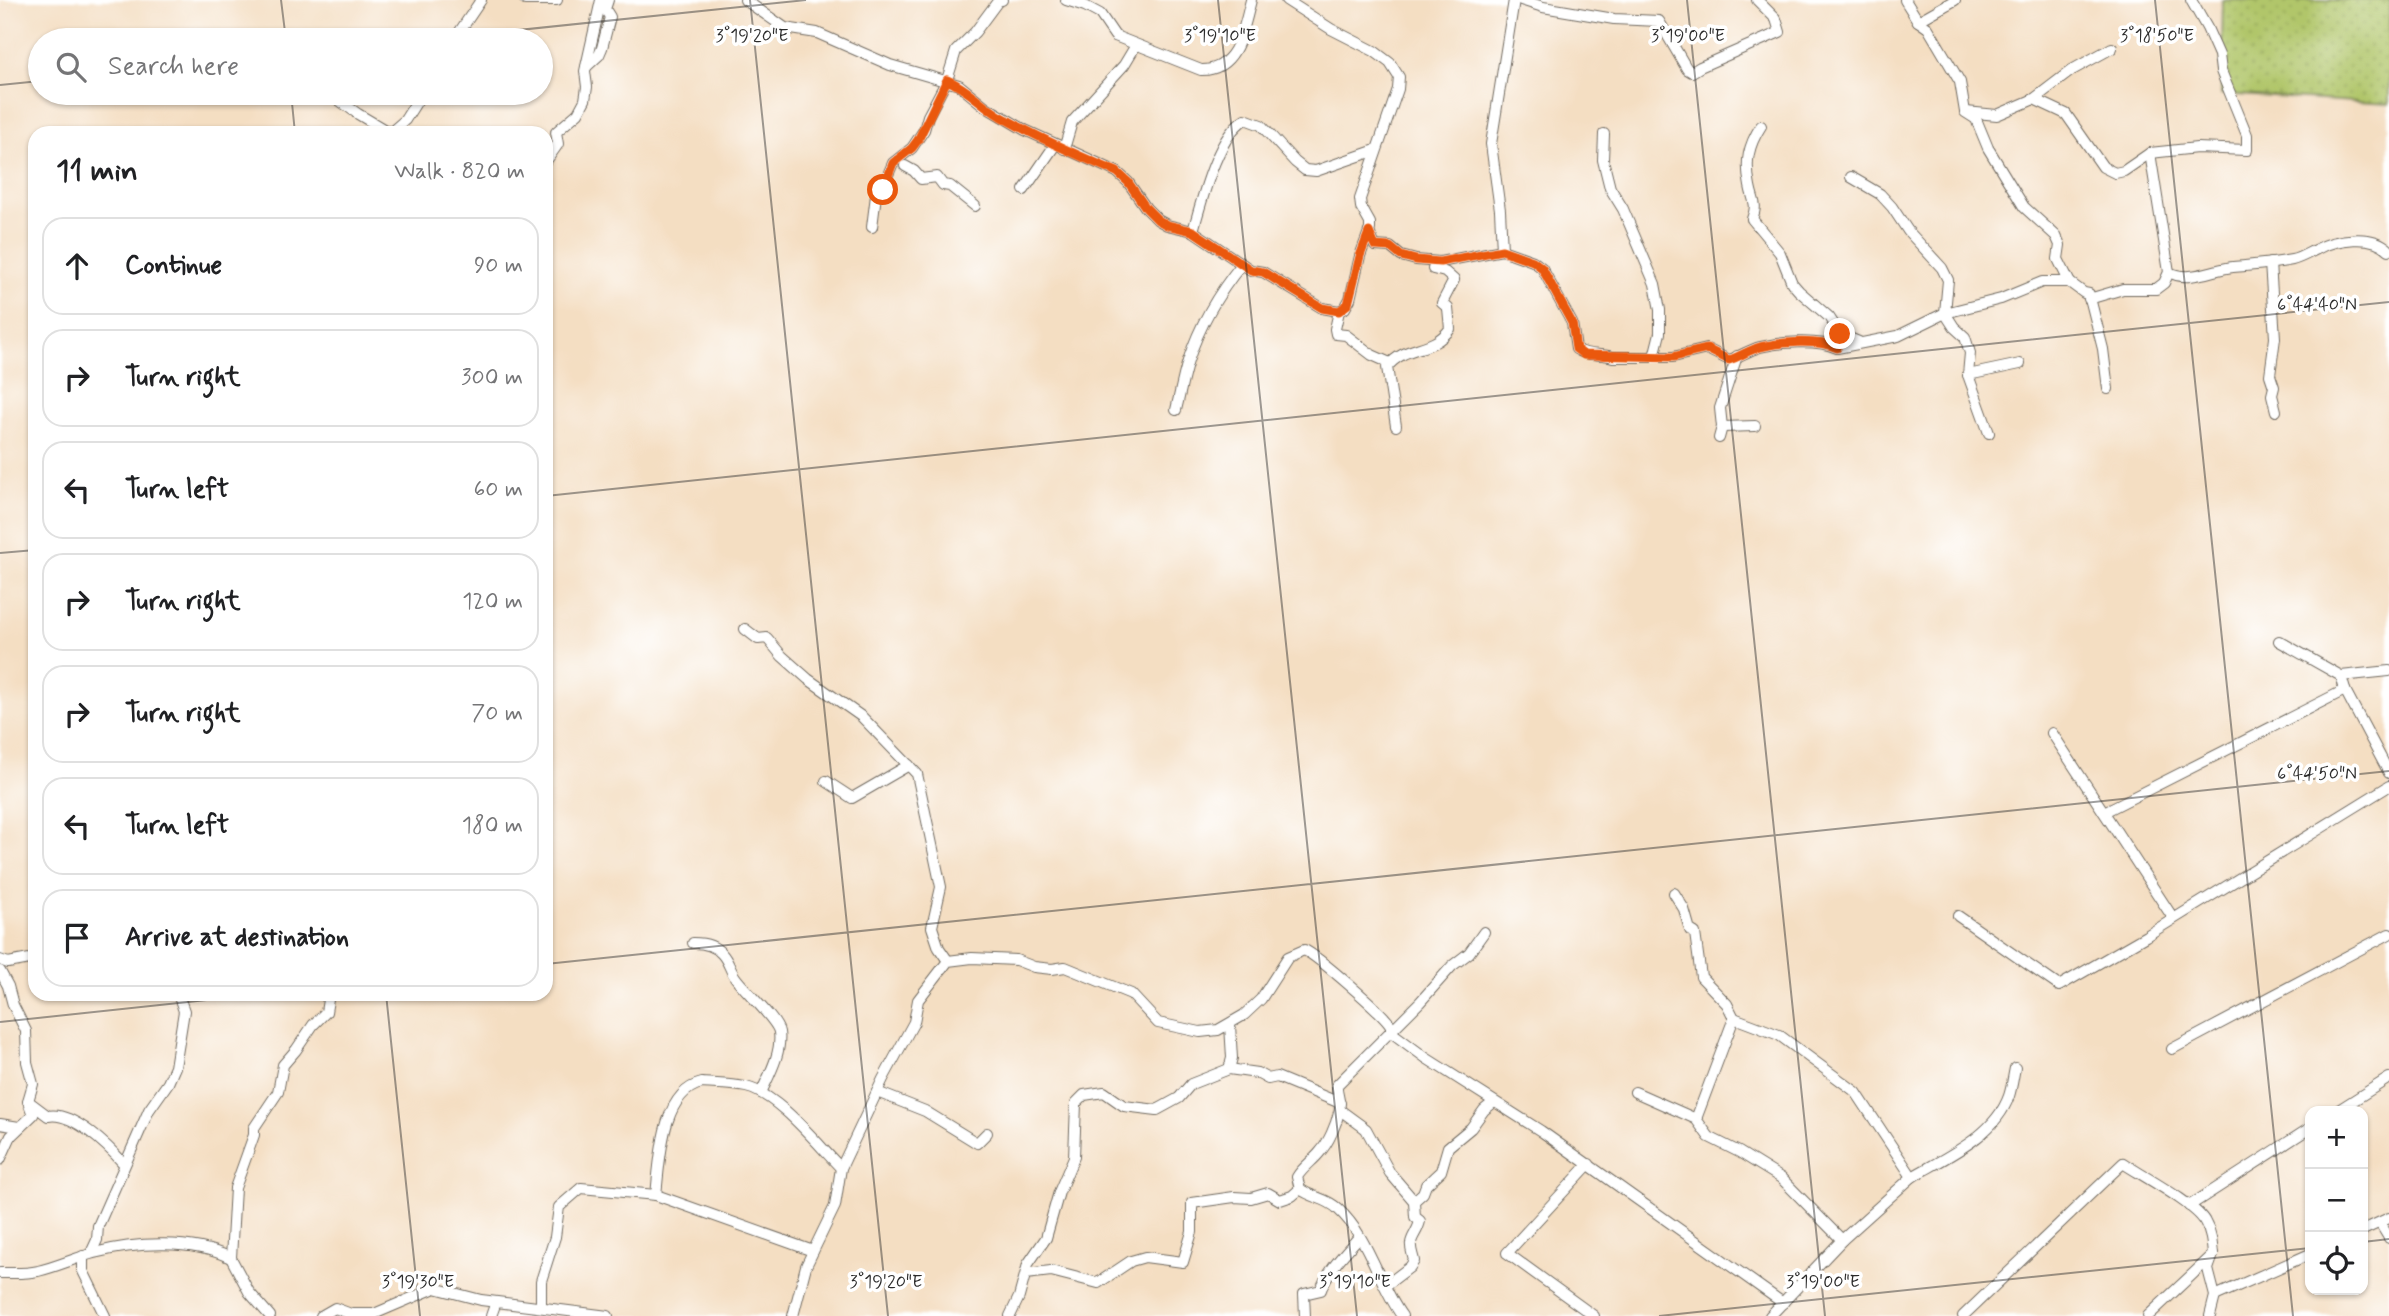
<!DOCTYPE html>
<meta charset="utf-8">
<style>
body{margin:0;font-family:Mynerve,sans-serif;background:#f2f2f2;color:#202124}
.controls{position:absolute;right:21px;bottom:21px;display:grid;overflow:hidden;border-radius:14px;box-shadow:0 2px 5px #0004}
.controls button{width:63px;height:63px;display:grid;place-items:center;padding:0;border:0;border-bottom:2px solid #e0e0e0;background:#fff;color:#202124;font:35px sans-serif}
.stop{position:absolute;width:21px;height:21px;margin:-16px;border:5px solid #ea580c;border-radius:50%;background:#fff}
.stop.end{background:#ea580c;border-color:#fff;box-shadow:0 2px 7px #0008}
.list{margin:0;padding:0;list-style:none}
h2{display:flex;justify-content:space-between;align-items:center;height:91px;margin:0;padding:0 28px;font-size:30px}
h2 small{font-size:23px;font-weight:400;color:#757577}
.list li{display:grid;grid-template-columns:46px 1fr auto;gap:21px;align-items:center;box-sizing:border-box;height:98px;margin:0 14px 14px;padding:0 14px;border:2px solid #e0e0e0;border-radius:21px}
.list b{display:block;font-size:26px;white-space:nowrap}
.list em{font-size:23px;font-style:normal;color:#757577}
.icon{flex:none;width:38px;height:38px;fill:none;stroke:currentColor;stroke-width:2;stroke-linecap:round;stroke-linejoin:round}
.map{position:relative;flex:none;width:2389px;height:1316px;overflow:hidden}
.search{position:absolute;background:#fff;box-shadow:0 2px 5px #0004;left:28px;top:28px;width:525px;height:77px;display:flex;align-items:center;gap:18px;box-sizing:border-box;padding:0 24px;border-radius:38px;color:#757577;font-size:26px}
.panel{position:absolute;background:#fff;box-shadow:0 2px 5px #0004;left:28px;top:126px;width:525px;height:875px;border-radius:21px}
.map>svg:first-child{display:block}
.grass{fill:url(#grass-dots);stroke:#6e784a;stroke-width:2}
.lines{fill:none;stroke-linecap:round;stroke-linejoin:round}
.minor-casing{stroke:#716a60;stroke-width:12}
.minor{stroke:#fff;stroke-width:10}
.route{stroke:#ea580c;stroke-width:9}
.ticks{fill:none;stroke:#2b2b2b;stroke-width:2;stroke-opacity:0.45}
.ticks-label{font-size:18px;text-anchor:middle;fill:#2b2b2b;stroke:#fff;stroke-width:7;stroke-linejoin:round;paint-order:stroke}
</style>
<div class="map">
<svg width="2389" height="1316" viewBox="0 0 2389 1316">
<defs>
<pattern id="grass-dots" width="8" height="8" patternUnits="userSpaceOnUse" patternTransform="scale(1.75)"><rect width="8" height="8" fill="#b1c66a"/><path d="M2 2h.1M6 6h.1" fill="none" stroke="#98aa5c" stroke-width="1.8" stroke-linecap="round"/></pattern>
</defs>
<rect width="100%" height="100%" fill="#fff"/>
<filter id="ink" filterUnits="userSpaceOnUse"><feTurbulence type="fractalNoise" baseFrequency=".0143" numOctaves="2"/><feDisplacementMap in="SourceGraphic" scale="14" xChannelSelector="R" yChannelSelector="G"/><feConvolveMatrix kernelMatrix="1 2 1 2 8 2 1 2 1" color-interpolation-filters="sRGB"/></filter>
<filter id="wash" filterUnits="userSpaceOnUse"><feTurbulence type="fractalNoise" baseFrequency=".00686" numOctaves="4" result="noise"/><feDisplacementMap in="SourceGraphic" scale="28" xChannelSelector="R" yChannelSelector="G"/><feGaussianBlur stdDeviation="1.57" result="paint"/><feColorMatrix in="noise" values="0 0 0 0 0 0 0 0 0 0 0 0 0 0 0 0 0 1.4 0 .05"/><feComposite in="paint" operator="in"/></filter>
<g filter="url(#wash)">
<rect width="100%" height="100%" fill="#f4dec2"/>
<!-- grass -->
<path class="grass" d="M2223 0H2389V104L2221 94Z"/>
</g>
<g filter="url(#ink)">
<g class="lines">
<defs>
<g id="minor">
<path d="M525 0H557"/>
<path d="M745 0 785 28 817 33 890 65 959 85 986 107 1025 130 1117 172 1128 182 1146 208 1158 220 1167 225 1193 231 1251 270 1263 272 1322 308 1339 311"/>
<path d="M1066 0 1085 6 1100 14 1115 36 1201 70C1238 71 1244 27 1251 0"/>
<path d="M1286 0 1331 29 1374 51 1390 63 1399 77 1398 89 1360 199 1361 207 1370 223V229L1360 256 1350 299 1345 308 1339 311 1335 329 1336 334 1346 335 1372 355 1390 363"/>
<path d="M1521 0 1543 7 1614 19 1659 21 1687 69 1692 72 1700 67 1780 32 1776 19 1757 0"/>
<path d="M1905 0 1918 21 1928 28 1960 82 1965 112 1976 119 1988 148 2024 207 2056 236 2060 245 2058 259 2070 283"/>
<path d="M1918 21 1955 0"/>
<path d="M454 40 481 0"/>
<path d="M586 67 599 55 602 48 610 17 605 9 608 0"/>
<path d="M329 93 358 114 390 133"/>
<path d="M2034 99 2066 114 2103 167 2115 173 2124 171 2150 153 2197 148 2247 150V135L2221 71 2219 55 2207 28 2191 0"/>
<path d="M1966 112 1997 115 2034 99 2072 70 2112 48"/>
<path d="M1761 126C1748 146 1745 162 1750 186 1753 202 1758 204 1752 219L1780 253 1792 283 1799 291 1829 317 1840 334 1859 342"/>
<path d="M390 133 405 120 422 93"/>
<path d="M1604 134 1603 160 1610 188 1623 209 1655 284 1660 310V333L1654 357"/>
<path d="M1064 149 1072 122 1124 65 1136 45"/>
<path d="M546 161 558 144 556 132 578 113 585 100 587 87 585 71 601 0"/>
<path d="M905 166 914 171 921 179 937 177 943 185 950 186 975 206"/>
<path d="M1851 177 1880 194 1892 207 1908 231 1942 268 1948 280 1945 313 1954 327 1965 337 1970 353 1968 375 1989 433"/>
<path d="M1024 190 1055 145"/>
<path d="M872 227 876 195 886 186 887 177 893 163 912 148 924 130 928 116 947 80 956 51 975 32 998 1 1002 0"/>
<path d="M1193 231C1202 200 1217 136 1245 119L1261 125 1295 162 1305 170 1316 171 1376 150"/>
<path d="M1369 232 1375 246 1390 247 1401 256 1416 260 1440 262 1502 250 1533 261 1542 268 1572 323 1576 349C1588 357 1600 353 1613 357H1673L1707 349 1729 360C1739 357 1749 350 1760 347 1781 342 1818 339 1837 348L1898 336 1945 313 2001 299 2042 282H2069L2084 293 2089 294 2103 349 2108 389"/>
<path d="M1502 250 1500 210 1491 144 1514 0"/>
<path d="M2270 263 2275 338 2270 375 2274 387 2272 395 2276 411"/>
<path d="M2169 272C2188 283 2213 269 2233 267 2253 265 2272 264 2292 260 2301 258 2308 253 2317 249 2336 239 2372 233 2389 250"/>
<path d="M2089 299 2123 289H2156L2164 283 2169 272 2150 153"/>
<path d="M1968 375 2020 364"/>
<path d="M1176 410C1180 394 1183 377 1188 361 1199 327 1219 292 1242 264"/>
<path d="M1396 426 1387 367C1407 343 1431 354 1450 329L1448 308 1442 303 1454 280 1445 272 1433 269 1440 262"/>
<path d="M1722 427 1755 426"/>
<path d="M1719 438 1722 427 1720 408 1737 356"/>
<path d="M745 629 758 639 767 638 782 656 808 679 862 717 917 774 941 887 932 927 939 948 948 961"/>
<path d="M2279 641 2341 676 2345 690 2389 773"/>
<path d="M2341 676 2389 671"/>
<path d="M2052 733 2173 918"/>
<path d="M826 781 852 798 909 765"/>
<path d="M2104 812 2345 690"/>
<path d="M1674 893 1684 909 1690 930 1695 933 1701 977 1727 1004 1734 1018"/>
<path d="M1958 916 2059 986 2146 936 2389 786"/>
<path d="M693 943C703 943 715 945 722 954 728 960 730 970 735 977 744 990 777 1020 779 1032 782 1053 769 1075 761 1093"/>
<path d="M0 960 8 963 35 958"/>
<path d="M0 971 8 986 13 1005 26 1031 27 1062 33 1084 28 1101 33 1115 11 1136 0 1160"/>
<path d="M2172 1049 2389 934"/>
<path d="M1229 1069 1232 1058 1230 1025"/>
<path d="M877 1092 925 1111 977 1143 987 1133"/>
<path d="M1635 1092 1696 1119 1709 1137 1739 1152 1781 1178 1842 1240"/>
<path d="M28 1101 48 1116C73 1111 109 1147 124 1164"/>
<path d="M1340 1110 1366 1129 1390 1173 1414 1201"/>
<path d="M2337 1111 2389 1078"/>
<path d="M1696 1119 1734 1018 1779 1035 1856 1092 1912 1177 1842 1240 1770 1316"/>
<path d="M0 1124 19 1127"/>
<path d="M1589 1164 1507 1253 1594 1316"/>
<path d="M1912 1177C1946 1157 1995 1136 2009 1096 2012 1087 2013 1077 2015 1068"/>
<path d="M656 1195 813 1251"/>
<path d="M2189 1206 2310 1128"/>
<path d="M2380 1223 2389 1238"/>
<path d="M2363 1230 2389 1218"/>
<path d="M91 1253 97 1240 98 1226 149 1110 168 1083 175 1067 184 1011 178 994"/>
<path d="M83 1256V1271L105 1316"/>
<path d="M0 1273C12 1273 26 1274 38 1271 56 1267 75 1258 94 1253 136 1242 192 1239 231 1258"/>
<path d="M1026 1274 1051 1271 1098 1283 1131 1261 1145 1257 1183 1262 1192 1232V1203L1234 1197 1251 1198 1268 1193 1280 1200 1292 1196 1300 1189"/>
<path d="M1385 1286 1410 1267 1414 1261C1413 1255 1410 1249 1411 1243 1412 1236 1418 1231 1420 1221L1415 1217 1414 1201 1423 1193 1426 1185 1441 1171 1448 1147 1471 1128 1484 1110 1494 1102"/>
<path d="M2215 1296 2310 1254"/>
<path d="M541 1307V1281L555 1237 559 1207 581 1188 656 1195C660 1161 661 1092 702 1083 716 1084 732 1084 746 1087 778 1094 818 1145 841 1168"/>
<path d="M270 1316 249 1292 231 1258 235 1188 254 1135V1128L278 1092 283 1065 296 1050 313 1025 326 1012 329 994"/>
<path d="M321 1316 335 1308 351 1314H374L435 1288 481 1300 608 1316"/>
<path d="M491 1316 496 1302"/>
<path d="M793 1316 806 1266 835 1206 841 1168 883 1079 914 1022 918 1000 948 961 972 958 1016 960 1034 967 1052 969 1065 967 1131 994 1158 1023 1200 1032 1218 1030 1244 1015 1261 999 1288 957 1304 950C1315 954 1386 1015 1391 1026 1391 1028 1391 1030 1391 1032L1426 1058 1541 1131 1783 1303"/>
<path d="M1010 1316 1019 1297 1028 1264 1046 1238 1059 1192 1074 1157 1076 1103 1084 1095 1104 1092 1124 1106 1157 1110 1179 1098 1191 1084 1229 1069 1257 1073 1268 1079 1277 1077 1340 1103"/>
<path d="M1305 1316 1304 1294 1321 1290C1326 1272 1347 1251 1359 1237"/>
<path d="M1402 1316C1378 1283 1369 1237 1338 1209 1327 1198 1312 1198 1300 1189L1297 1177C1303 1167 1313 1161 1320 1152 1329 1142 1336 1125 1339 1112 1342 1103 1336 1095 1337 1085L1420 1002 1452 966 1469 953 1484 932"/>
<path d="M1963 1316 2123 1163C2141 1175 2197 1205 2205 1222 2211 1232 2212 1243 2213 1255L2148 1316"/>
<path d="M2210 1316 2215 1296 2208 1269 2213 1255"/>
</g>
</defs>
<!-- minor casing -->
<use href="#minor" class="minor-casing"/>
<!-- minor -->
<use href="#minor" class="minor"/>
</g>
</g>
<g class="lines" filter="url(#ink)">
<!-- route -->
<path class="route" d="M883 190 893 163 912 148 918 140 947 80C967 88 982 105 1000 116 1038 138 1077 155 1117 172L1128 182 1146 208 1158 220 1167 225 1193 231 1242 264 1251 270 1263 272 1322 308 1339 311 1348 304 1360 256 1369 232 1375 246 1390 247 1401 256 1416 260 1440 262 1502 250 1533 261 1542 268 1572 323 1576 349 1584 355 1673 357 1707 349 1729 360C1739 357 1749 350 1760 347 1781 342 1818 339 1837 348L1840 334"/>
</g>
<!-- ticks -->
<path class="ticks" d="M281 0 286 40M750 0 888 1316M1218 0 1357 1316M1687 0 1825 1316M2155 0 2293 1316M423 40 806 0M0 85 40 81M291 93 295 133M546 496 2389 302M0 553 35 550M546 964 2389 771M386 994 420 1316M0 1022 264 994M2363 1242 2389 1239M1659 1316 2310 1248"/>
<g class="ticks-label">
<text x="752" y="41">3°19'20"E</text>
<text x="1220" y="41">3°19'10"E</text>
<text x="1688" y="41">3°19'00"E</text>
<text x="2157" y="41">3°18'50"E</text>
<text x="2317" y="310">6°44'40"N</text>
<text x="2317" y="779">6°44'50"N</text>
<text x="418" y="1287">3°19'30"E</text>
<text x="886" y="1287">3°19'20"E</text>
<text x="1355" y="1287">3°19'10"E</text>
<text x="1823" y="1287">3°19'00"E</text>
</g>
</svg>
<div class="controls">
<button>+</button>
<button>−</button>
<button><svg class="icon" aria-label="locate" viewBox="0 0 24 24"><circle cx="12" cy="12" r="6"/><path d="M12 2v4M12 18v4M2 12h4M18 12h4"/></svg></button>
</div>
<div class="stop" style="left:883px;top:190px"></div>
<div class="stop end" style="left:1840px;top:334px"></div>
<div class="search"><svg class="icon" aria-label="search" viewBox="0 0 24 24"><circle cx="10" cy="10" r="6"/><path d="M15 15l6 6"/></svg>Search here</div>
<section class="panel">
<h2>11 min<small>Walk · 820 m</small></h2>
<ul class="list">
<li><svg class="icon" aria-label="ahead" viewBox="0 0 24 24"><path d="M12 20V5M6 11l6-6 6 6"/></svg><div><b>Continue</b></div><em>90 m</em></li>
<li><svg class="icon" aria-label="right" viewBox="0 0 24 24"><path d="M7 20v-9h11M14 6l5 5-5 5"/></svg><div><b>Turn right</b></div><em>300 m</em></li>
<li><svg class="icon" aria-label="left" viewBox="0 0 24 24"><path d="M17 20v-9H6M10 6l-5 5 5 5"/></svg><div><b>Turn left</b></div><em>60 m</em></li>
<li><svg class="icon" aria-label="right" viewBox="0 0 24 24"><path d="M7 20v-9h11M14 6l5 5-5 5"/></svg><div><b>Turn right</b></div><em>120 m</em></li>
<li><svg class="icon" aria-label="right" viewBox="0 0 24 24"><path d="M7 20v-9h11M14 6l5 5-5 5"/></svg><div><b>Turn right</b></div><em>70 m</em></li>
<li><svg class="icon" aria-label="left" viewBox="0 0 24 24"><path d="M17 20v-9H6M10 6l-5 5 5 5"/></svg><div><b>Turn left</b></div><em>180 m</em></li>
<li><svg class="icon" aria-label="arrive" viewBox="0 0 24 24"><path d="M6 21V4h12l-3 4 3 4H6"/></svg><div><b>Arrive at destination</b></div></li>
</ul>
</section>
</div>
